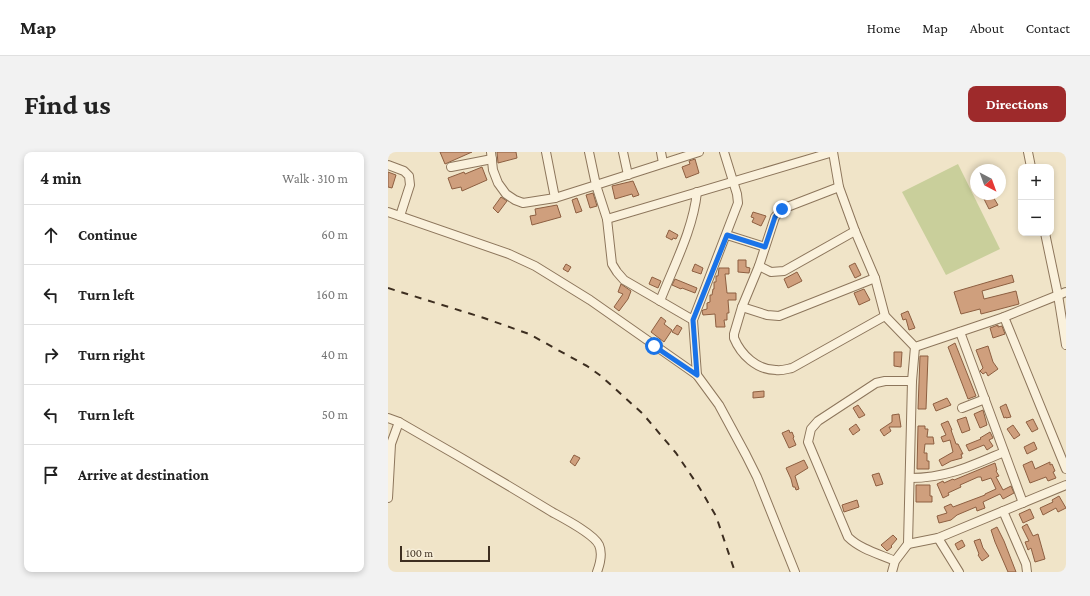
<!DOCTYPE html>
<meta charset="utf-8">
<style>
body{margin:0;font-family:"Crimson Pro",serif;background:#f2f2f2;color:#222}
.controls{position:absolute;right:12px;top:12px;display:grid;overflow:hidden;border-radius:8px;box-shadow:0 2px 6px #0003}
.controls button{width:36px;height:36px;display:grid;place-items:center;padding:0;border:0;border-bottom:1px solid #e0e0e0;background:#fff;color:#222;font:20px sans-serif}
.compass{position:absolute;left:582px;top:12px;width:36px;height:36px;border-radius:50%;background:#fff;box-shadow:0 2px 6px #0003;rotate:139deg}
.scale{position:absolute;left:12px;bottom:10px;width:90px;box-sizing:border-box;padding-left:4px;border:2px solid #3d2e20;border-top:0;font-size:11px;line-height:14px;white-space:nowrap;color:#3d2e20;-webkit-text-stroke:3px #f7eed8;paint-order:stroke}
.stop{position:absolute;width:12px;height:12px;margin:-9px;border:3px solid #1a73e8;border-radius:50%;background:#fff}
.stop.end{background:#1a73e8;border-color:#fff;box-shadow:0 1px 4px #0008}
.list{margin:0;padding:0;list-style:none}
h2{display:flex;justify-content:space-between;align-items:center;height:52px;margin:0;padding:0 16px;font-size:17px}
h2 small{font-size:13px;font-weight:400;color:#767676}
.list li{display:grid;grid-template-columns:26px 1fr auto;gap:12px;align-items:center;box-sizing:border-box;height:60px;padding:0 16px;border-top:1px solid #e0e0e0}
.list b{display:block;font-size:15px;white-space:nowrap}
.list em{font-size:13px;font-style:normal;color:#767676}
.icon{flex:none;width:22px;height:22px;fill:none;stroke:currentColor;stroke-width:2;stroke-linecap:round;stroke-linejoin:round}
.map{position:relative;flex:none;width:678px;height:420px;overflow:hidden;border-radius:8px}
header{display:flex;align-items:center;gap:24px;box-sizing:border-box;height:56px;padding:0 20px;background:#fff;border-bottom:1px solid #e0e0e0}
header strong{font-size:19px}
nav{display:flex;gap:22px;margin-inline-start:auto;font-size:14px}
.intro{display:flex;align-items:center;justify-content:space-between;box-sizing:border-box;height:96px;padding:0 24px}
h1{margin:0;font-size:28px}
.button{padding:10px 18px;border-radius:8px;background:#9e2a2b;color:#fff;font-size:14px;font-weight:700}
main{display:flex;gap:24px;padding:0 24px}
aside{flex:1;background:#fff;border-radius:8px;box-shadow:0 2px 6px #0003}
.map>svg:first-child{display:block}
.green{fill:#c9cf9b}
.building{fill:#cf9f7d;stroke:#8d5f41}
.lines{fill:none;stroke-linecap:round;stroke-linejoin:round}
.minor-casing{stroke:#8d765c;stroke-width:10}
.minor{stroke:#faf1dc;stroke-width:8}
.rail{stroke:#3d2e20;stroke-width:2;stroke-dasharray:7 7;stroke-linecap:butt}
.route{stroke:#1a73e8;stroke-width:5}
</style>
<header>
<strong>Map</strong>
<nav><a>Home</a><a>Map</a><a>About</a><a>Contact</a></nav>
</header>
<div class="intro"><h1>Find us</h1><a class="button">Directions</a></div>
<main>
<aside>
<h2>4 min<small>Walk · 310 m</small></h2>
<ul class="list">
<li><svg class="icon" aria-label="ahead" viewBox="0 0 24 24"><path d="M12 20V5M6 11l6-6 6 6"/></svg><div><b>Continue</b></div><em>60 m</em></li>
<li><svg class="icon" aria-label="left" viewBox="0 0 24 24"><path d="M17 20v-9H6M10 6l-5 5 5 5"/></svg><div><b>Turn left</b></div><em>160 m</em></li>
<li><svg class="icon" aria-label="right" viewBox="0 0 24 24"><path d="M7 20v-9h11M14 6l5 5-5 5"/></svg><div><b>Turn right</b></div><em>40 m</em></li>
<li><svg class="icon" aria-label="left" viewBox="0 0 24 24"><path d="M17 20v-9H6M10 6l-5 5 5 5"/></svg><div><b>Turn left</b></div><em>50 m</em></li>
<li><svg class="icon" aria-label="arrive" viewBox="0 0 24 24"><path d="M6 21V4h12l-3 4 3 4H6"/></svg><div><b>Arrive at destination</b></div></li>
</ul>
</aside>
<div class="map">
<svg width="678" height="420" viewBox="0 0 678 420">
<rect width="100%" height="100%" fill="#f0e4c8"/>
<!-- green -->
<path class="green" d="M570 12 612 97 558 123 514 40Z"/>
<!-- building -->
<g class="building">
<path d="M52 0H84L57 12Z"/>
<path d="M109 0H128L129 6 110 11Z"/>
<path d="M307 7 311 21 298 26 294 15 302 12 301 9Z"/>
<path d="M94 15 99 28 74 39 73 35 64 37 60 26 76 20 77 22Z"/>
<path d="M0 20 8 23 4 36 0 35Z"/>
<path d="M245 29 251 43 245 45 244 42 227 47 224 34Z"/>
<path d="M205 41 209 54 202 56 198 43Z"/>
<path d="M601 43 602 44 604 43 610 53 601 57 595 45Z"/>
<path d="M113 45 119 49 110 61 105 56Z"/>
<path d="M189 46 194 59 188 61 184 48Z"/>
<path d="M169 53 173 65 144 73 142 64 148 63 147 57Z"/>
<path d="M365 60 378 64 373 74 364 70 366 66 363 65Z"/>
<path d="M281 78 290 83 288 87 285 86 284 88 278 85Z"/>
<path d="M350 108H358V115L362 116 361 121 350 120Z"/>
<path d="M467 111 473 123 467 126 461 114Z"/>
<path d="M178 112 183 115 180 120 175 117Z"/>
<path d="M307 112 315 116 313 122 304 119Z"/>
<path d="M331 116H341V122H337L339 141H348V148H340L341 161H339V168H336L337 175H328L327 162 315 163 314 159 315 158 319 157V151L322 150V143H324L325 137H326V130H328V124H330Z"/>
<path d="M409 120 414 129 400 136 396 127Z"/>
<path d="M624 123 626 130 594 139 596 147 628 139 631 152 593 162 592 157 573 162 566 140Z"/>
<path d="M264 125 273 129 270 136 261 132Z"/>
<path d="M287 127 309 136 307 141 294 136 293 137 284 133Z"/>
<path d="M233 132 243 139 240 147 231 159 226 155 235 142 230 140Z"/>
<path d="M476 137 482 148 471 153 466 141Z"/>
<path d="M520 159 527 176 521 178 518 167 515 168 513 162Z"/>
<path d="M273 165 278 169 276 172 284 178 276 190 263 180Z"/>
<path d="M289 173 294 176 290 183 284 180Z"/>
<path d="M610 173V175L614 174 617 182 605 186 602 176Z"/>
<path d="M567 191 588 244 580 247 560 195Z"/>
<path d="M600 194 605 210 610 217 600 224 598 220 595 222 592 219 595 216 588 198Z"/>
<path d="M506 200H514L513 215 506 214Z"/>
<path d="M532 204H540L538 257H530Z"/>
<path d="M376 239V245L365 246V240Z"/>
<path d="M559 246 563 253 548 259 545 252Z"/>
<path d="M618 252 623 265 618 266V265L616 266 612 255Z"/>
<path d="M470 253 477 263 471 266 465 256Z"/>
<path d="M595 258 599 273 592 276 586 262Z"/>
<path d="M511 262 513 275H501L503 279 496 284 492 278 504 270V263Z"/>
<path d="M578 265 582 278 574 281 569 268Z"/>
<path d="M645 267 650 277 644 280 638 270Z"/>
<path d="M560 269 564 278H563L568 292H570L575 302H573L574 306 563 309 554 314 551 308 565 300 562 288 555 290 553 285 558 283 553 272Z"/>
<path d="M468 272 472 278 465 283 461 277Z"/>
<path d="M625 273 632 283 626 287 619 277Z"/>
<path d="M530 274H537V277H540L539 285H545L546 292H537L536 301H539V309H541V317H529Z"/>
<path d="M401 278 402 281 404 280 406 285 405 286 408 293 401 296 394 281Z"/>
<path d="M602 280 605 286 601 288 605 294 599 298 596 293 581 299 578 293 593 287 592 286Z"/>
<path d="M646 290 649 297 639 302 636 295Z"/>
<path d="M186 303 192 306 187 314 182 310Z"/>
<path d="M416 308 420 316 407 324 411 337 408 338 407 335H405L403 327 398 316Z"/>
<path d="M644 309 647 317 662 310V313L664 312 667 319 665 320 668 326 660 329 658 325 642 331 635 313Z"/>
<path d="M607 311 609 318 608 319 611 324 608 325 615 338 623 334 626 341 615 347 612 342 595 350 597 356 589 359 588 355 569 363 563 368 551 371 549 364 559 361 556 355 563 352 565 355 597 343V342L608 337 603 326 594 329 593 325H590L572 333 573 335 560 341 561 343 555 346 549 332 555 329 556 331 565 327 566 328Z"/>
<path d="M491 321 495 332 488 334 484 323Z"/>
<path d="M528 333H542V344H544V350H528Z"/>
<path d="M671 344 678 356 670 360 668 356 655 363 652 356 665 350 664 348Z"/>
<path d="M469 348 471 355 456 360 454 353Z"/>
<path d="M642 357 646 366 635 371 631 362Z"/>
<path d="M639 372 645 384 650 382 657 407 647 410 643 396 640 398 637 390 641 389 634 375Z"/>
<path d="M609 375 616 389 628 420H620L607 390 603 378Z"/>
<path d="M505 383 509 387 503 394 504 395 499 399 493 393Z"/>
<path d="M592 387 595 396 601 404 594 409 590 403 591 402 586 389Z"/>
<path d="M574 388 577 394 570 398 567 392Z"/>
</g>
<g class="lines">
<defs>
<g id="minor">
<path d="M103 0 105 18 110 31 118 42 127 48 135 51 167 46 208 33 201 0"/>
<path d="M158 0 167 46"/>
<path d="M235 0 240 23"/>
<path d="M273 0 275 11"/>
<path d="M311 0 208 33 219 67 224 112 229 120 236 128 305 168 350 51 349 42 336 0"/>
<path d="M445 0 451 35 467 79 487 126 497 164 527 195 616 165 678 140"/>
<path d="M640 0 643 15"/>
<path d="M0 13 16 19 21 24 22 33 12 64"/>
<path d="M63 15 104 7"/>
<path d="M451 35 394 57 387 65 371 114 354 155 346 182V186C353 203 369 218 388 218 393 219 399 217 404 216L497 164"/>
<path d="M0 60 121 102 147 114 202 148 309 223 331 253 358 303 369 325 407 420"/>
<path d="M219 67 445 0"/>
<path d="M657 81 670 143 678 193"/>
<path d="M339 83 377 95"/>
<path d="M371 114 383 120 396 119 467 79"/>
<path d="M272 149C286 113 305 78 309 40"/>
<path d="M354 155 379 163 391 164 487 126"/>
<path d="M616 165 678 317"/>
<path d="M305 168 309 223"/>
<path d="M572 180 635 351"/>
<path d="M574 256 597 247"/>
<path d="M0 266 11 270C62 299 113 329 164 360 175 366 206 382 211 393 215 402 212 412 209 420"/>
<path d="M522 326C559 326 583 314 616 300"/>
<path d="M0 346 3 292 11 270"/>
<path d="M615 359 638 412 639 420"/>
<path d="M550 386 571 420"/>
<path d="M520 392 550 386 678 333"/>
<path d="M507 409C491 402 472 397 460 385L420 290 423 277 430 269 488 231 497 229H524"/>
<path d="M504 420 507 409 520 392 524 229 527 195"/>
</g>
</defs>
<!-- minor casing -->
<use href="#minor" class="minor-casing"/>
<!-- minor -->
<use href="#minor" class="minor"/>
<!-- rail -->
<path class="rail" d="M0 136 96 166 141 182 199 214 213 224 255 262 288 301 311 335 328 364 347 420"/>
</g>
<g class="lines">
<!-- route -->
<path class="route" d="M266 194 309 223 305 168 339 83 377 95 387 65 394 57"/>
</g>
</svg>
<div class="controls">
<button>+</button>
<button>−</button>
</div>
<svg class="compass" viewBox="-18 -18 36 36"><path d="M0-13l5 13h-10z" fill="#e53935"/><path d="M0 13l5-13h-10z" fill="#767676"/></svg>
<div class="scale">100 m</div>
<div class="stop" style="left:266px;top:194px"></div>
<div class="stop end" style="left:394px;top:57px"></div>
</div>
</main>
